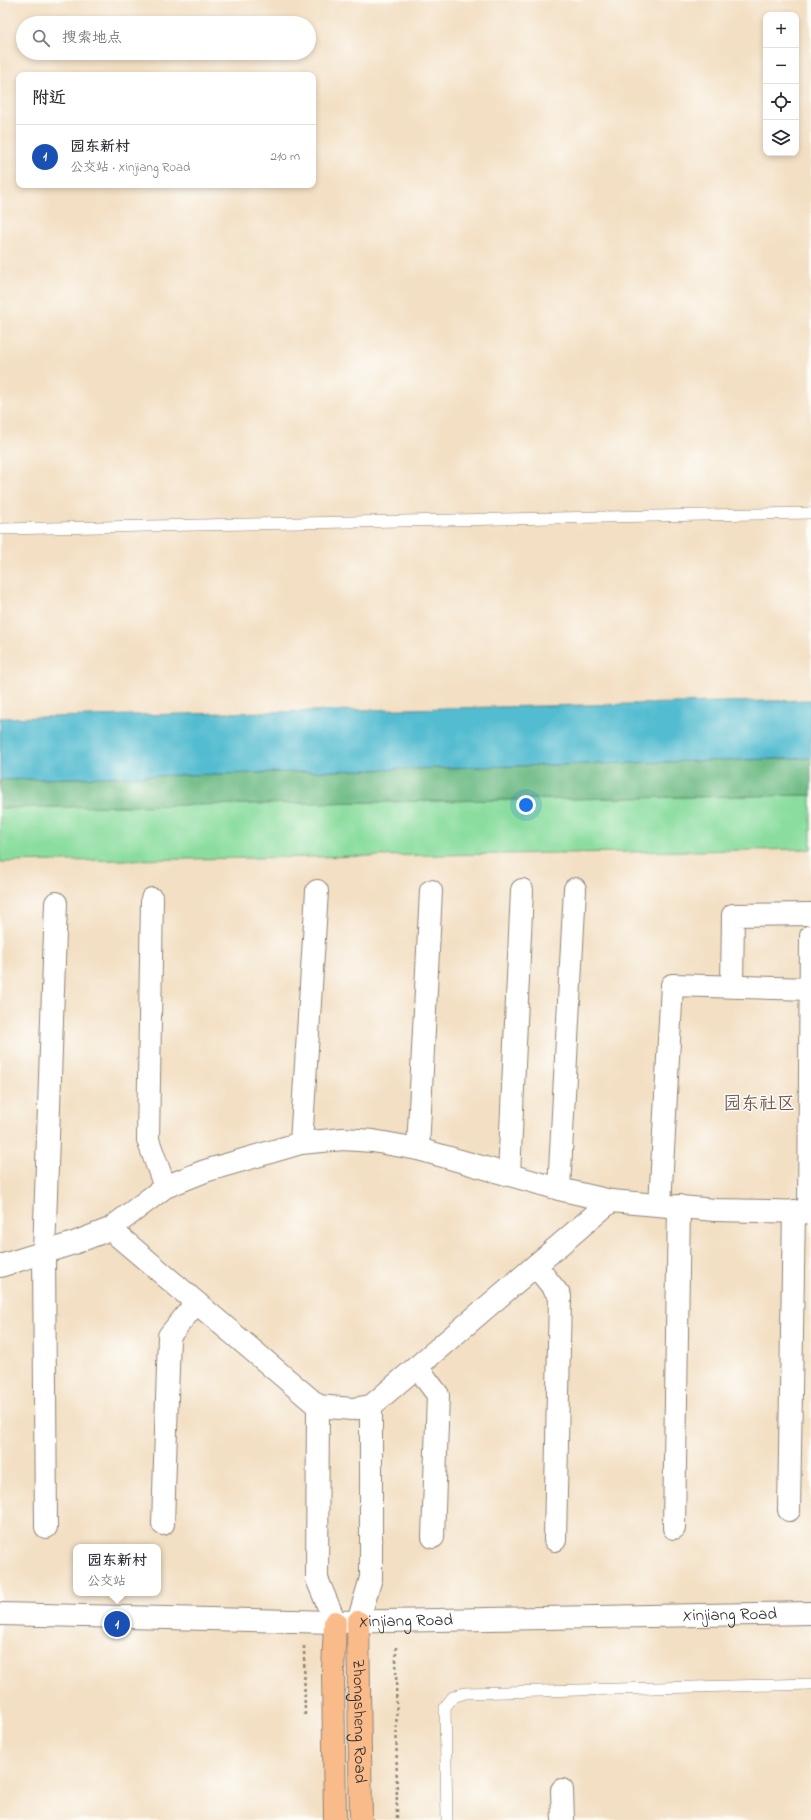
<!DOCTYPE html>
<html lang="zh">
<meta charset="utf-8">
<style>
body{margin:0;font-family:"Indie Flower","LXGW WenKai TC",sans-serif;background:#f7f7f7;color:#2b2b33}
.controls{position:absolute;right:12px;top:12px;display:grid;overflow:hidden;border-radius:8px;box-shadow:0 2px 6px #0003}
.controls button{width:36px;height:36px;display:grid;place-items:center;padding:0;border:0;border-bottom:1px solid #e1e1e2;background:#fff;color:#2b2b33;font:20px sans-serif}
.you{position:absolute;left:526px;top:805px;width:14px;height:14px;margin:-10px;border:3px solid #fff;border-radius:50%;background:#1a73e8;box-shadow:0 0 0 6px #1a73e833}
.badge{display:grid;place-items:center;width:26px;height:26px;border-radius:50%;background:#1f6fb2;color:#fff;font-size:13px;font-weight:700}
.pin{position:absolute;translate:-50% -50%;border:2px solid #fff;box-shadow:0 1px 4px #0006}
.popup{position:absolute;left:73px;top:1544px;width:88px;height:52px;box-sizing:border-box;display:grid;place-content:center;border-radius:8px;background:#fff;filter:drop-shadow(0 1px 3px #0005);font-size:13px;white-space:nowrap;color:#7c7c81}
.popup b{font-size:15px;color:#2b2b33}
.popup::after{content:'';position:absolute;left:50%;top:100%;margin-left:-8px;border:8px solid transparent;border-top-color:#fff}
.list{margin:0;padding:0;list-style:none}
h2{display:flex;justify-content:space-between;align-items:center;height:52px;margin:0;padding:0 16px;font-size:17px}
h2 small{font-size:13px;font-weight:400;color:#7c7c81}
.list li{display:grid;grid-template-columns:26px 1fr auto;gap:12px;align-items:center;box-sizing:border-box;height:64px;padding:0 16px;border-top:1px solid #e1e1e2}
.list b{display:block;font-size:15px;white-space:nowrap}
.list p{margin:0;font-size:13px;white-space:nowrap;color:#7c7c81}
.list em{font-size:13px;font-style:normal;color:#7c7c81}
.icon{flex:none;width:22px;height:22px;fill:none;stroke:currentColor;stroke-width:2;stroke-linecap:round;stroke-linejoin:round}
.map{position:relative;flex:none;width:811px;height:1820px;overflow:hidden}
.search{position:absolute;background:#fff;box-shadow:0 2px 6px #0003;left:16px;top:16px;width:300px;height:44px;display:flex;align-items:center;gap:10px;box-sizing:border-box;padding:0 14px;border-radius:22px;color:#7c7c81;font-size:15px}
.panel{position:absolute;background:#fff;box-shadow:0 2px 6px #0003;left:16px;top:72px;width:300px;height:116px;border-radius:8px}
.map>svg:first-child{display:block}
.green{fill:#8add9f;stroke:#5a8465}
.forest{fill:#6fbc86;stroke:#4d7458}
.water{fill:#53bcd0;stroke:#3f747e}
.lines{fill:none;stroke-linecap:round;stroke-linejoin:round}
.service-casing{stroke:#8f8577;stroke-width:12}
.minor-casing{stroke:#8f8577;stroke-width:24}
.tertiary-casing{stroke:#8f8577;stroke-width:24}
.primary-casing{stroke:#8f8577;stroke-width:24}
.path{stroke:#8f8577;stroke-width:2.5;stroke-dasharray:3 3;stroke-linecap:butt}
.service{stroke:#fff;stroke-width:11}
.minor{stroke:#fff;stroke-width:22}
.tertiary{stroke:#fff;stroke-width:22}
.primary{stroke:#fabb8b;stroke-width:22}
.labels{text-anchor:middle;dominant-baseline:central;stroke-width:3;stroke-linejoin:round;paint-order:stroke}
.street-label{font-size:17px;fill:#2b2b2b;stroke:#fdfcf7}
.neighbourhood-label{font-size:18px;fill:#715452;stroke:#fdfcf7}
</style>
<div class="map">
<svg width="811" height="1820" viewBox="0 0 811 1820">
<rect width="100%" height="100%" fill="#fdfcf7"/>
<filter id="ink" filterUnits="userSpaceOnUse"><feTurbulence type="fractalNoise" baseFrequency=".025" numOctaves="2"/><feDisplacementMap in="SourceGraphic" scale="8" xChannelSelector="R" yChannelSelector="G"/><feConvolveMatrix kernelMatrix="1 2 1 2 8 2 1 2 1" color-interpolation-filters="sRGB"/></filter>
<filter id="wash" filterUnits="userSpaceOnUse"><feTurbulence type="fractalNoise" baseFrequency=".012" numOctaves="4" result="noise"/><feDisplacementMap in="SourceGraphic" scale="16" xChannelSelector="R" yChannelSelector="G"/><feGaussianBlur stdDeviation="0.9" result="paint"/><feColorMatrix in="noise" values="0 0 0 0 0 0 0 0 0 0 0 0 0 0 0 0 0 1.4 0 .05"/><feComposite in="paint" operator="in"/></filter>
<g filter="url(#wash)">
<rect width="100%" height="100%" fill="#f3dfc3"/>
<!-- green -->
<path class="green" d="M811 795V849L0 862V808Z"/>
<!-- forest -->
<path class="forest" d="M811 758V795L0 808V780Z"/>
<!-- water -->
<path class="water" d="M811 700V758L0 780V718Z"/>
</g>
<g filter="url(#ink)">
<g class="lines">
<defs>
<g id="service">
<path d="M0 529 811 513"/>
<path d="M447 1820 445 1707 453 1697 465 1693 811 1684"/>
</g>
<g id="minor">
<path d="M152 899 148 1140 165 1187"/>
<path d="M732 986 733 915 811 914"/>
<path d="M301 1143 317 891"/>
<path d="M418 1149 431 891"/>
<path d="M509 1175 522 890"/>
<path d="M559 1189 575 889"/>
<path d="M660 1205 672 985 811 989"/>
<path d="M809 1212 811 936"/>
<path d="M110 1229 318 1406 352 1409 371 1406 611 1201"/>
<path d="M0 1266 74 1243 110 1229 165 1187 205 1171 301 1143 343 1139 373 1141 418 1149 559 1189 611 1201 715 1210 811 1212"/>
<path d="M536 1266 560 1296 555 1540"/>
<path d="M417 1367 438 1395 433 1537"/>
<path d="M318 1406 317 1579 335 1622"/>
<path d="M789 1510 794 1211"/>
<path d="M163 1524 169 1336 196 1303"/>
<path d="M46 1527 44 1253 56 903"/>
<path d="M674 1528 679 1206"/>
<path d="M358 1622 371 1578V1406"/>
<path d="M562 1790 563 1820"/>
</g>
<g id="tertiary">
<path id="s1" d="M0 1614 335 1622 811 1613"/>
</g>
<g id="primary">
<path d="M335 1622 333 1671 335 1820"/>
<path id="s2" d="M358 1622 361 1820"/>
</g>
</defs>
<!-- service casing -->
<use href="#service" class="service-casing"/>
<!-- minor casing -->
<use href="#minor" class="minor-casing"/>
<!-- tertiary casing -->
<use href="#tertiary" class="tertiary-casing"/>
<!-- primary casing -->
<use href="#primary" class="primary-casing"/>
<!-- path -->
<g class="path">
<path d="M304 1646 305 1717"/>
<path d="M396 1647 397 1820"/>
</g>
<!-- service -->
<use href="#service" class="service"/>
<!-- minor -->
<use href="#minor" class="minor"/>
<!-- tertiary -->
<use href="#tertiary" class="tertiary"/>
<!-- primary -->
<use href="#primary" class="primary"/>
</g>
</g>
<g class="labels">
<!-- street labels -->
<g class="street-label">
<text stroke="none"><textPath href="#s1" startOffset="730">Xinjiang Road</textPath></text>
<text stroke="none"><textPath href="#s1" startOffset="406">Xinjiang Road</textPath></text>
<text stroke="none"><textPath href="#s2" startOffset="99">Zhongsheng Road</textPath></text>
</g>
<!-- neighbourhood labels -->
<g class="neighbourhood-label">
<text x="759" y="1105">园东社区</text>
</g>
</g>
</svg>
<div class="controls">
<button>+</button>
<button>−</button>
<button><svg class="icon" aria-label="locate" viewBox="0 0 24 24"><circle cx="12" cy="12" r="6"/><path d="M12 2v4M12 18v4M2 12h4M18 12h4"/></svg></button>
<button><svg class="icon" aria-label="layers" viewBox="0 0 24 24"><path d="M12 4l9 5-9 5-9-5zM3 14l9 5 9-5"/></svg></button>
</div>
<div class="you"></div>
<div class="pin badge" style="left:117px;top:1624px;background:#1a4fb4">1</div>
<div class="popup"><b>园东新村</b>公交站</div>
<div class="search"><svg class="icon" aria-label="search" viewBox="0 0 24 24"><circle cx="10" cy="10" r="6"/><path d="M15 15l6 6"/></svg>搜索地点</div>
<section class="panel">
<h2>附近<small></small></h2>
<ul class="list">
<li><span class="badge" style="background:#1a4fb4">1</span><div><b>园东新村</b><p>公交站 · Xinjiang Road</p></div><em>210 m</em></li>
</ul>
</section>
</div>
